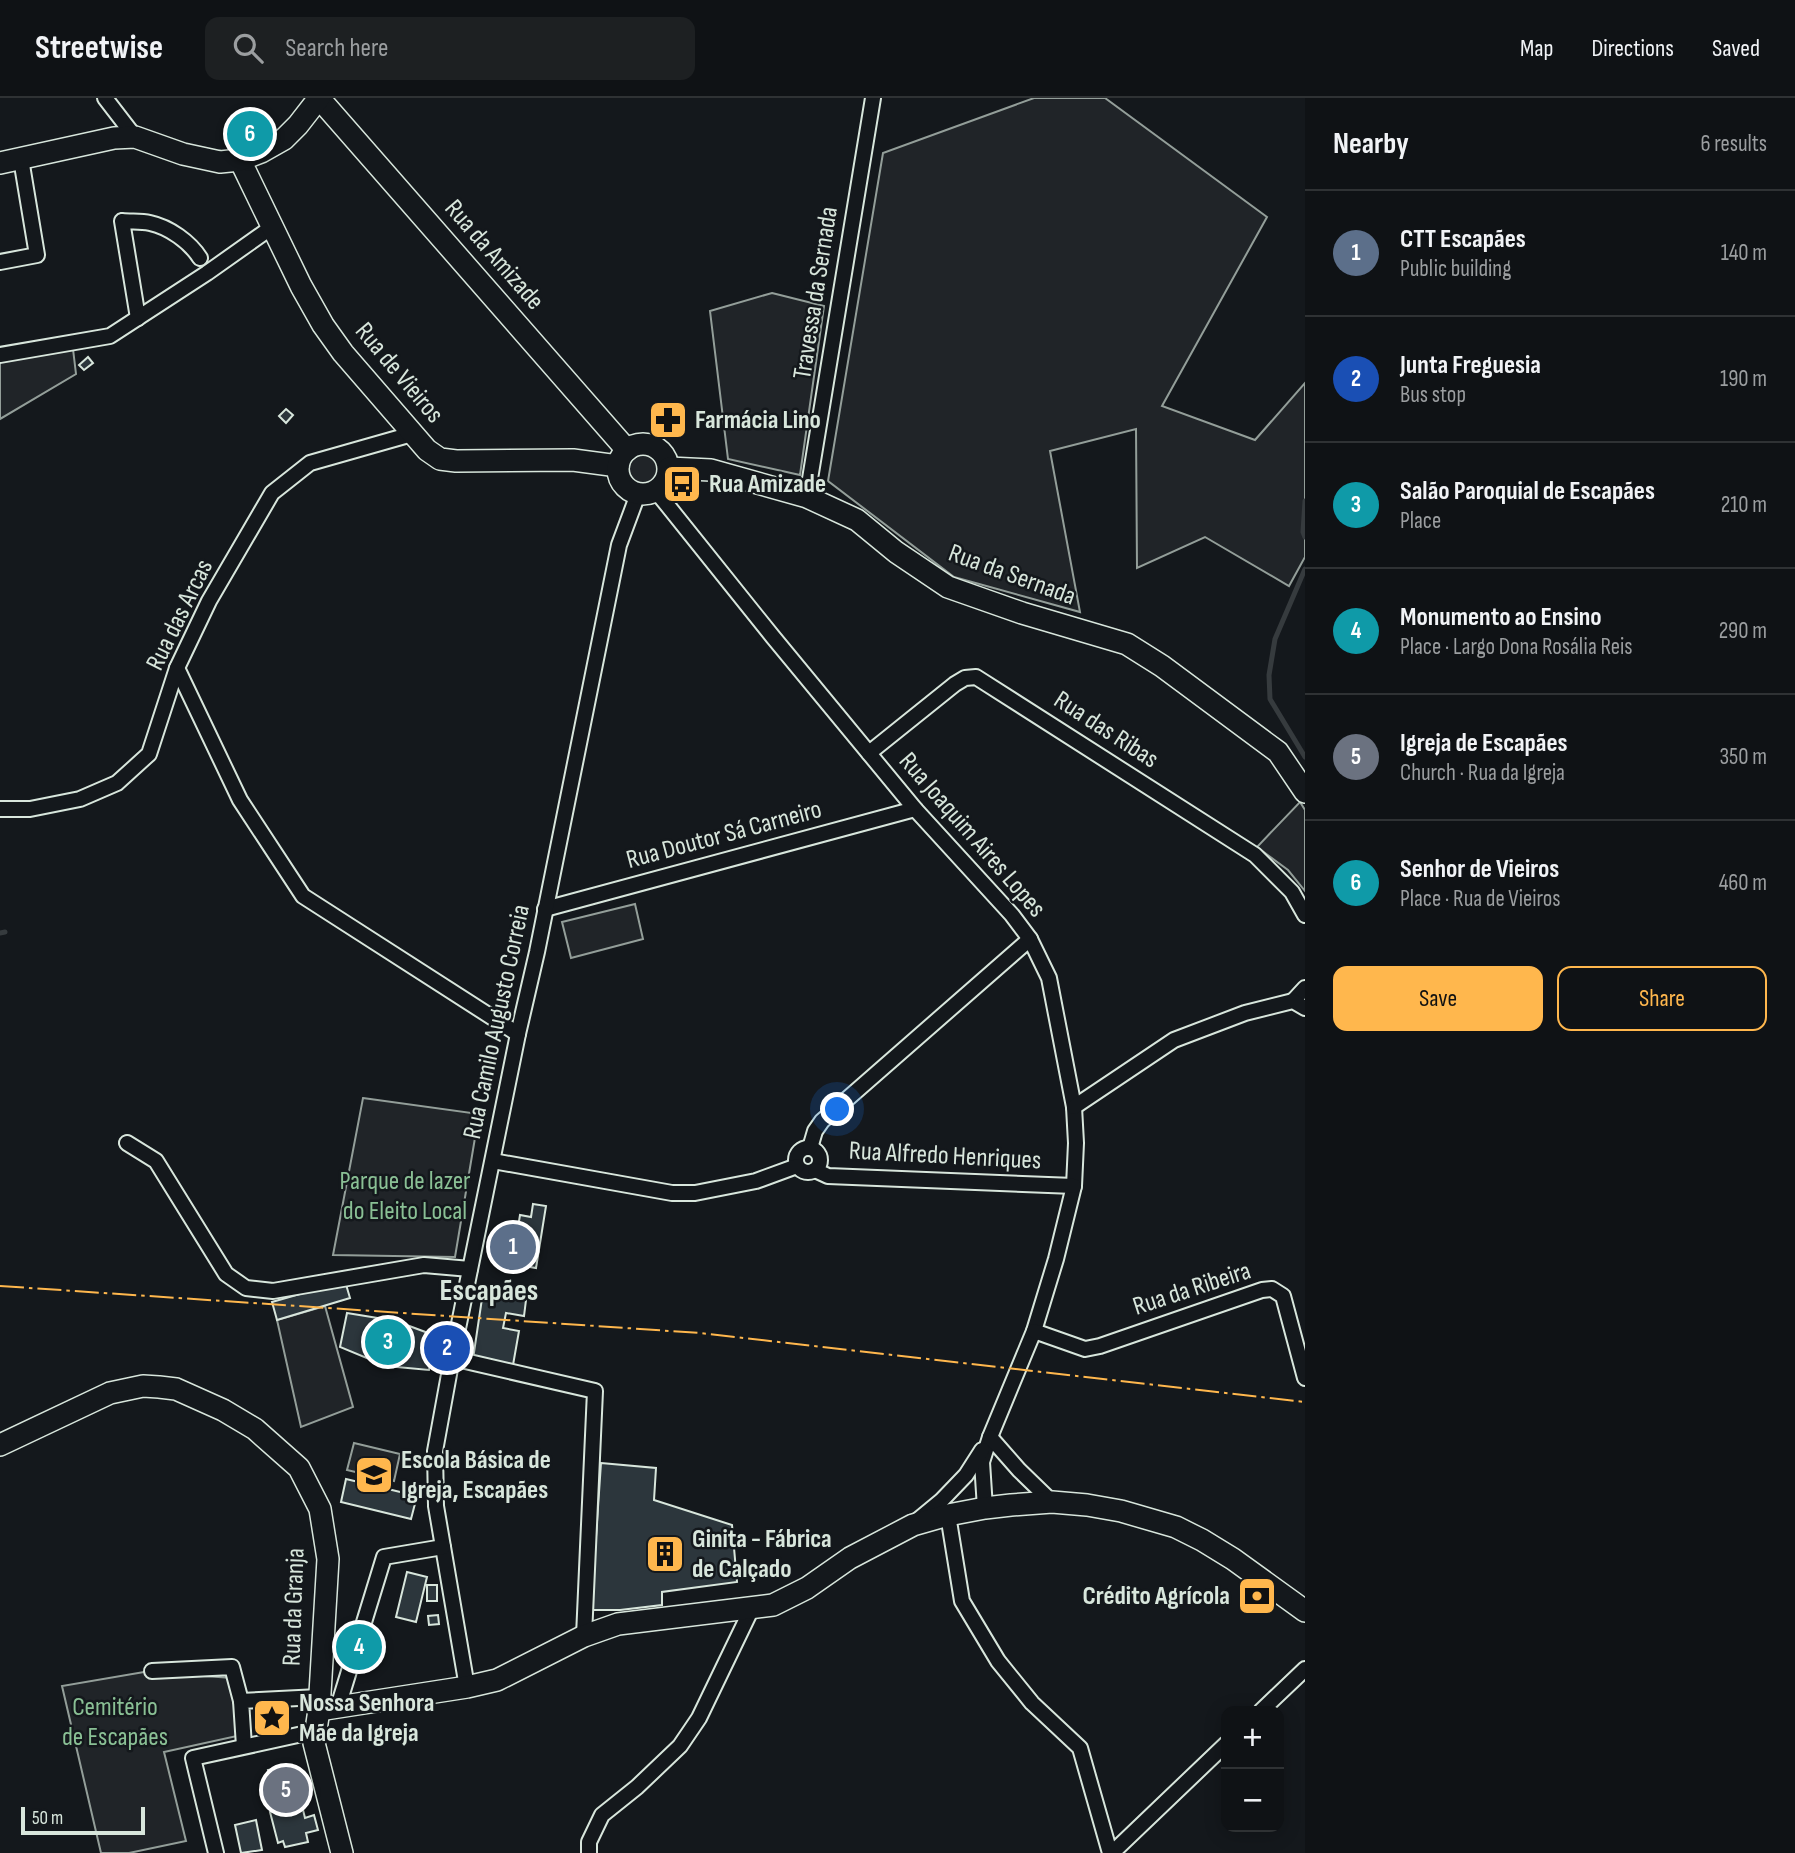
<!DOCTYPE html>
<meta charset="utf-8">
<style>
body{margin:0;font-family:"Sofia Sans Condensed",sans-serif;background:#1d2022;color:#f1f3f6}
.controls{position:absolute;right:21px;bottom:21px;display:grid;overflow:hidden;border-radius:14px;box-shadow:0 4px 18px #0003}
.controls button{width:63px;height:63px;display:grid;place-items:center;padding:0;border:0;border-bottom:2px solid #2f3234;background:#0f1215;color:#f1f3f6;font:35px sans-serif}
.scale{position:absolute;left:21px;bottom:18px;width:124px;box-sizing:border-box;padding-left:7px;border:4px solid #d8e6dc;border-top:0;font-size:19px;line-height:24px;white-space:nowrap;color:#d8e6dc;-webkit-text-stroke:5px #14181c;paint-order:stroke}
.you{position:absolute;left:838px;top:1012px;width:24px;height:24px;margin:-18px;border:5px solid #fff;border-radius:50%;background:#1a73e8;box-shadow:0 0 0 10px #1a73e833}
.badge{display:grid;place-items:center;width:46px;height:46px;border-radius:50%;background:#ffb74d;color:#fff;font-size:23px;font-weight:700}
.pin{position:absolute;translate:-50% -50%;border:4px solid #fff;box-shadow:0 2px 7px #0006}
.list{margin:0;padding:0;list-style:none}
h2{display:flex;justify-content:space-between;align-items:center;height:91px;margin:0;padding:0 28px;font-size:30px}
h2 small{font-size:23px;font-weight:400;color:#9b9ea0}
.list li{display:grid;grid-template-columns:46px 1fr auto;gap:21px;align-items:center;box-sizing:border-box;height:126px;padding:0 28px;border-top:2px solid #2f3234}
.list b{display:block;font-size:26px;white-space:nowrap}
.list p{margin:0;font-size:23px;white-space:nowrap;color:#9b9ea0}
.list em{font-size:23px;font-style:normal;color:#9b9ea0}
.actions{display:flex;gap:14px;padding:21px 28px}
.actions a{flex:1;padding:16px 0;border:2px solid #ffb74d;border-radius:14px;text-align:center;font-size:24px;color:#ffb74d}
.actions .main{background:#ffb74d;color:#111}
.icon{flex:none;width:38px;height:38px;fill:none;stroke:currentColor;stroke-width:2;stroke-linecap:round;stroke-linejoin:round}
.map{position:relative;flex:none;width:1305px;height:1755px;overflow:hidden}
header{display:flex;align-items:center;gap:42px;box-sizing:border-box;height:98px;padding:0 35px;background:#0f1215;border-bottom:2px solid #2f3234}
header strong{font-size:33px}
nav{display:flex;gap:38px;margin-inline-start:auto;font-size:24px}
.search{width:490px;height:63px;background:#1d2022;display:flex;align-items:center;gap:18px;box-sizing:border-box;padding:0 24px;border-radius:14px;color:#9b9ea0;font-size:26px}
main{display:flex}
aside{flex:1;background:#0f1215}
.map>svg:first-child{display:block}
.green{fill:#202428;stroke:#939e99;stroke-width:2}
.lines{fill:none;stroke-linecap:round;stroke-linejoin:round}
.stream{stroke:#363b3e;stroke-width:5}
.building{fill:#2c363c;stroke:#d8e6dc;stroke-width:2}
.street-casing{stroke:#d8e6dc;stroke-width:18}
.secondary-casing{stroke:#d8e6dc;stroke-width:24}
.street{stroke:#14181c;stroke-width:14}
.secondary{stroke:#14181c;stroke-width:21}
.power{stroke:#ffb74d;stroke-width:2;stroke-dasharray:24 5 3.5 5;stroke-linecap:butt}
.labels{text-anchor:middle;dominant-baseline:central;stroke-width:5;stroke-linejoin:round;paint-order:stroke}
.street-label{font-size:26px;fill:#d8e6dc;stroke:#14181c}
.poi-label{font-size:26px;font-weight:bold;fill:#d8e6dc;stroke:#14181c;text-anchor:start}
.park-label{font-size:26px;fill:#8ac095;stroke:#14181c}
.quarter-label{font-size:30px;font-weight:bold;fill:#d8e6dc;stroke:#14181c}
</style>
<header>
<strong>Streetwise</strong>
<div class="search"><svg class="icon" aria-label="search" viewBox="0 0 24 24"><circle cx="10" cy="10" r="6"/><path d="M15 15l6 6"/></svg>Search here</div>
<nav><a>Map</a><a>Directions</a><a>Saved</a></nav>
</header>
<main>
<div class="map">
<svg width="1305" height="1755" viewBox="0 0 1305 1755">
<rect width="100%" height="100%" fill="#14181c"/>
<!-- green -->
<g class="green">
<path d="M1034 0H1105L1267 119 1162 308 1255 342 1305 285V459L1289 488 1205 439 1137 470 1136 331 1050 353 1080 514 954 479 828 383 883 55Z"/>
<path d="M772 195 824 208 800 377 728 361 710 213Z"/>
<path d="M73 251 76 276 0 321V263Z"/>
<circle cx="644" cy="371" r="15"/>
<path d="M1300 704 1305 712V793L1288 772 1257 749Z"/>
<path d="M635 806 643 841 571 860 562 824Z"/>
<path d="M363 1000 479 1016 455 1159 333 1157Z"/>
<path d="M325 1208 353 1309 301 1329 277 1222Z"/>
<path d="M354 1345 400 1356 394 1383 347 1372Z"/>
<path d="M144 1574 233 1580 237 1638 164 1654 186 1743 129 1755H101L62 1588Z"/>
</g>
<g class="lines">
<!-- stream -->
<g class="stream">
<path d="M1305 403 1303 434 1305 439"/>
<path d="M1305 471 1275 541 1269 577 1270 601 1305 659"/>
<path d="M0 835 5 834"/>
</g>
</g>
<!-- building -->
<g class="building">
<path d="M88 259 93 265 84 272 79 267Z"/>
<path d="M286 311 293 317 286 325 279 318Z"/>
<path d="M533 1106 546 1108 536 1170 512 1166 520 1117 531 1119Z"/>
<path d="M345 1183 350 1200 277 1222 272 1204Z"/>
<path d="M484 1187 527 1194 524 1218 506 1215 503 1230 519 1233 513 1267 473 1261Z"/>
<path d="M347 1215 396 1223 436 1238 429 1272 386 1268 340 1249Z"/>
<path d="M601 1365 656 1370 654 1402 732 1427 737 1484 662 1494V1507L620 1512H591Z"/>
<path d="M346 1381 417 1398 411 1421 341 1404Z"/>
<path d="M407 1474 427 1479 416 1524 396 1519Z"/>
<rect x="427" y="1487" width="10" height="16"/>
<path d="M438 1517 439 1526 429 1527 428 1518Z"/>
<path d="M292 1667 305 1720 314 1717 318 1732 306 1735 308 1744 285 1749 283 1743 278 1745 270 1714 278 1712 268 1672Z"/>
<path d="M256 1722 262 1752 241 1755 235 1727Z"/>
</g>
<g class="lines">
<defs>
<g id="street">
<path d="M105 0 135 39"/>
<path d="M0 164 37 157 21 61"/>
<path d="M138 220 122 123C131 124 141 123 150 125 169 129 190 144 200 160"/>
<path d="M0 257 110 238 207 175 272 129"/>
<path d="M656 393 773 539 915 711 1012 817 1030 841 1049 880 1074 1009 1076 1045 1074 1088 1056 1161 1034 1233 990 1339 982 1364 985 1410"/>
<path d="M807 399 873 0"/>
<path d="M177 570 240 702 303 798 518 936"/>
<path d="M869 655 955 586 965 580 976 579 1255 757 1292 794 1305 817"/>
<path d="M0 711H30L80 701 117 685 149 656 177 570 209 503 272 395 310 365 412 336"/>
<path d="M545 811 915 711"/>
<path d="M1293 903 1305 890"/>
<path d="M1074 1009 1174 942 1245 915 1293 903 1305 910"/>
<path d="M127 1045 156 1063 226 1176 246 1190 273 1193 424 1167 470 1171"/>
<circle cx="808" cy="1062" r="12"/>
<path d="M810 1050 815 1033 822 1023 1030 841"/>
<path d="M493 1063 672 1095H695L756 1083 797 1068"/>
<path d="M815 1072 828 1078 1074 1088"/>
<path d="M1034 1233 1085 1251 1100 1248 1262 1192 1272 1191 1283 1198 1305 1280"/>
<path d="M452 1260 595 1293 584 1538"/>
<path d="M990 1339 1019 1372 1052 1404"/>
<path d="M948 1417 962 1503 998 1563 1032 1605 1080 1650 1110 1755"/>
<path d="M918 1422 941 1403 966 1377 982 1352"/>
<path d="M152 1573 232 1569 241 1603"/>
<path d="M467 1589 436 1408 435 1353 452 1260 518 936 537 854 619 447 638 396"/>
<path d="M338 1609 384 1459 443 1449"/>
<path d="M1261 1613 1305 1571"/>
<path d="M244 1648 241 1603 319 1599"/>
<path d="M216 1755 193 1660 316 1633"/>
<path d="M589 1755V1744L602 1717 637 1689 680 1648 699 1620 752 1510"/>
<path d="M1112 1755 1226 1646"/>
</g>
<g id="secondary">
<path d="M319 0 627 352"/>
<path d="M240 62 301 188 323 227 343 255 427 352 440 361 456 363 573 362 618 368"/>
<path d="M0 65 114 40 135 39 183 56 220 64 240 62 261 54 284 41 298 27 319 0"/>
<circle cx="643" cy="371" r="25"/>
<path d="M669 370 711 372 807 399 857 422 896 454 948 489 1022 515 1127 546 1162 568 1278 654 1305 694"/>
<path d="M0 1347 110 1295 143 1288 159 1289 176 1291 223 1312 255 1331 299 1370 320 1411 328 1461 319 1612 314 1645 342 1755"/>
<path d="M319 1612 467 1589 497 1582 584 1538 618 1526 773 1507 807 1490 850 1460 913 1427 948 1417 985 1410 1011 1407 1052 1404 1087 1407 1121 1413 1176 1429 1202 1442 1233 1461 1305 1513"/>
</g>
</defs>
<!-- street casing -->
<use href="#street" class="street-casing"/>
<!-- secondary casing -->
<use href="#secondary" class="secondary-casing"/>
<!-- street -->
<use href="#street" class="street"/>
<!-- secondary -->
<use href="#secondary" class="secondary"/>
<!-- power -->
<path class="power" d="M0 1188 700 1235 1305 1304"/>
</g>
<!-- icons -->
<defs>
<symbol id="pharmacy-square" viewBox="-11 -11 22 22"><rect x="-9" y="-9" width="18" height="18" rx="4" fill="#ffb74d" stroke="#14181c"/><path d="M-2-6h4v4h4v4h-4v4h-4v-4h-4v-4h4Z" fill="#111"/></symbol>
<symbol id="bus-square" viewBox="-11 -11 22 22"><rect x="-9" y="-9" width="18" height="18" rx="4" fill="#ffb74d" stroke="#14181c"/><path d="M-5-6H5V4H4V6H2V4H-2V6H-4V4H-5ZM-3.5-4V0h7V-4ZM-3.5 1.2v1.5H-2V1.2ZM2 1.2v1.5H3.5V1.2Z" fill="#111"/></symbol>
<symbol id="school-square" viewBox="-11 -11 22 22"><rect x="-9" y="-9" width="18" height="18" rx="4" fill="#ffb74d" stroke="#14181c"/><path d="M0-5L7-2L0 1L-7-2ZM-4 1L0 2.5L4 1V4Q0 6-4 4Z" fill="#111"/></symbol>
<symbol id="building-square" viewBox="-11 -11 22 22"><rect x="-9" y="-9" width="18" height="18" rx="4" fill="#ffb74d" stroke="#14181c"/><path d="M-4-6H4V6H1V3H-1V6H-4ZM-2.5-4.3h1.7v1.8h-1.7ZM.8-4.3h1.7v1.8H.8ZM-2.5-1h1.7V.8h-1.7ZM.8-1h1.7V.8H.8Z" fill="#111"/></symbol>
<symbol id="bank-square" viewBox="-11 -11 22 22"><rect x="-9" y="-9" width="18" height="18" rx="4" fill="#ffb74d" stroke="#14181c"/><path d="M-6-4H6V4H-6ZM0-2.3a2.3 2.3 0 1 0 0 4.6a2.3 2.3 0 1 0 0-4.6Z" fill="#111"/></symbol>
<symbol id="sight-square" viewBox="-11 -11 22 22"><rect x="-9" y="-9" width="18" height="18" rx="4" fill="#ffb74d" stroke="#14181c"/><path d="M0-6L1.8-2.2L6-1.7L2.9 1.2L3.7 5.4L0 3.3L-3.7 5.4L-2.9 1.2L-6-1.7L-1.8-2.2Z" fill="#111"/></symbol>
</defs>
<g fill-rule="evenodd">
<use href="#pharmacy-square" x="646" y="300" width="44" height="44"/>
<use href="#bus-square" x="660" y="364" width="44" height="44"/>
<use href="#school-square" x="352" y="1355" width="44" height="44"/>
<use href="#building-square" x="643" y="1434" width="44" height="44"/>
<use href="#bank-square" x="1235" y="1476" width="44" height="44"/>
<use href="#sight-square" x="250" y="1598" width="44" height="44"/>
</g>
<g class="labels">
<!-- street labels -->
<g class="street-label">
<text transform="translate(494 157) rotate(49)">Rua da Amizade</text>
<text transform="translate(816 195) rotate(-81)">Travessa da Sernada</text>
<text transform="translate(399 275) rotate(50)">Rua de Vieiros</text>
<text transform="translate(1012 477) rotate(20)">Rua da Sernada</text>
<text transform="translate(180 517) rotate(-64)">Rua das Arcas</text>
<text transform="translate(1106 632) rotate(33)">Rua das Ribas</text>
<text transform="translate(724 737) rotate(-15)">Rua Doutor Sá Carneiro</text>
<text transform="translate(972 737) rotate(49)">Rua Joaquim Aires Lopes</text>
<text transform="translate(497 924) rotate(-78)">Rua Camilo Augusto Correia</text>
<text transform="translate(945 1058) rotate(3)">Rua Alfredo Henriques</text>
<text transform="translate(1192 1191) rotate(-18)">Rua da Ribeira</text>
<text transform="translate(294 1509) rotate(-88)">Rua da Granja</text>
</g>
<!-- poi labels -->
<g class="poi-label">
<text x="695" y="322">Farmácia Lino</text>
<text x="709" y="386">Rua Amizade</text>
<text x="401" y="1362">Escola Básica de<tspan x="401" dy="30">Igreja, Escapães</tspan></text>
<text x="692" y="1441">Ginita - Fábrica<tspan x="692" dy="30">de Calçado</tspan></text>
<text x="1230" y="1498" text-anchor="end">Crédito Agrícola</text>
<text x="299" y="1605">Nossa Senhora<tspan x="299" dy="30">Mãe da Igreja</tspan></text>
</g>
<!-- park labels -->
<g class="park-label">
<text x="405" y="1083">Parque de lazer<tspan x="405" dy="30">do Eleito Local</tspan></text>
<text x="115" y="1609">Cemitério<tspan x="115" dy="30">de Escapães</tspan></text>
</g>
<!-- quarter labels -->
<g class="quarter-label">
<text x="489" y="1193">Escapães</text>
</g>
</g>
</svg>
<div class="controls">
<button>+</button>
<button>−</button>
</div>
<div class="scale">50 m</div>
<div class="you"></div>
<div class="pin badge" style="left:513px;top:1149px;background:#5c6f8a">1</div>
<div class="pin badge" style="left:447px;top:1250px;background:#1a4fb4">2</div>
<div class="pin badge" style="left:388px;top:1244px;background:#0f9aa8">3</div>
<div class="pin badge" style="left:359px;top:1549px;background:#0f9aa8">4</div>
<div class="pin badge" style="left:286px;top:1692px;background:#6b7280">5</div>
<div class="pin badge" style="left:250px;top:36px;background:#0f9aa8">6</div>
</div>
<aside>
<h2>Nearby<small>6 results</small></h2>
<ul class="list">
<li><span class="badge" style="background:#5c6f8a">1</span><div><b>CTT Escapães</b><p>Public building</p></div><em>140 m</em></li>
<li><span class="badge" style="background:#1a4fb4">2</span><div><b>Junta Freguesia</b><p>Bus stop</p></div><em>190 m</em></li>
<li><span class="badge" style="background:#0f9aa8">3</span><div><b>Salão Paroquial de Escapães</b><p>Place</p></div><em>210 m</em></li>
<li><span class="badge" style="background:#0f9aa8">4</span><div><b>Monumento ao Ensino</b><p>Place · Largo Dona Rosália Reis</p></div><em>290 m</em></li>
<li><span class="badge" style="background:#6b7280">5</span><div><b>Igreja de Escapães</b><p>Church · Rua da Igreja</p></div><em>350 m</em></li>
<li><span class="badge" style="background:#0f9aa8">6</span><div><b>Senhor de Vieiros</b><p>Place · Rua de Vieiros</p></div><em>460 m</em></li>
</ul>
<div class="actions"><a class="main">Save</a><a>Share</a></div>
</aside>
</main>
